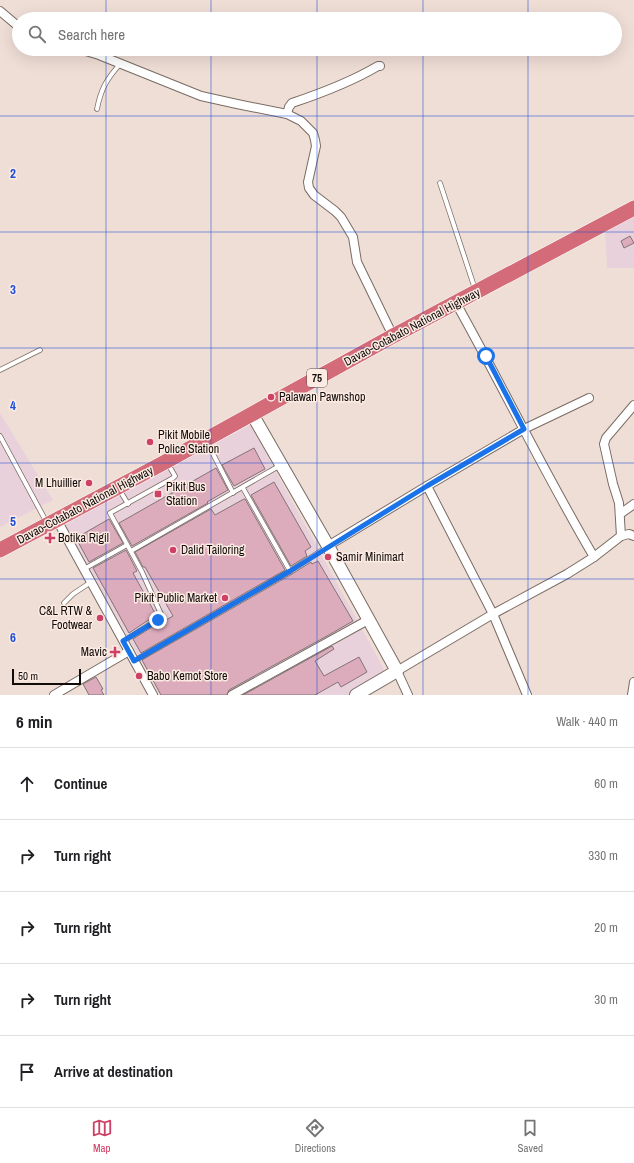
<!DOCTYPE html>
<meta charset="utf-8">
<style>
body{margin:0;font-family:"Archivo Narrow",sans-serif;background:#f6f6f6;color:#202124}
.scale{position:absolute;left:12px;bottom:10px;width:69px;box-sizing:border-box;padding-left:4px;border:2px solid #110b09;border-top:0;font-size:11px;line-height:14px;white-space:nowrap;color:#110b09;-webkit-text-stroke:3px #fcebe3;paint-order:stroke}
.stop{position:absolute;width:12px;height:12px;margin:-9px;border:3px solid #1a73e8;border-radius:50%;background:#fff}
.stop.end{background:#1a73e8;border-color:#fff;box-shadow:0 1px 4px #0008}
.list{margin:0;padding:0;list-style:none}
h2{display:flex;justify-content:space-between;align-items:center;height:52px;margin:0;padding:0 16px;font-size:17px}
h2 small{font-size:13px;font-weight:400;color:#757577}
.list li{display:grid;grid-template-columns:26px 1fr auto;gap:12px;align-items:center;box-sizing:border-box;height:72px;padding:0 16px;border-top:1px solid #e0e0e0}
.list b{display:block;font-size:15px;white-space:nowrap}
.list em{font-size:13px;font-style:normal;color:#757577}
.icon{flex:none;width:22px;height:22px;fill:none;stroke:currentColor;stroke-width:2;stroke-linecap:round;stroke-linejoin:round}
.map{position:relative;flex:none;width:634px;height:695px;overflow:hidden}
.search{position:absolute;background:#fff;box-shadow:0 4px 16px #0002;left:12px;right:12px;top:12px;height:44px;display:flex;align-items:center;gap:10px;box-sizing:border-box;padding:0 14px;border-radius:22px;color:#757577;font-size:15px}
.sheet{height:412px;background:#fff}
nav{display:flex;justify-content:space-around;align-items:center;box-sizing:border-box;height:56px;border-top:1px solid #e0e0e0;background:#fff;font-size:11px;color:#757577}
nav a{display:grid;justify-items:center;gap:2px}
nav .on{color:#cf4066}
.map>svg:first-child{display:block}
.commercial{fill:#e9d1db}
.building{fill:#ddacbc;stroke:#837378}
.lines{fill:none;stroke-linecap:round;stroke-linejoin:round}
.lane-casing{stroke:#796b63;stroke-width:5.5}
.street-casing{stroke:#796b63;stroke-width:10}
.secondary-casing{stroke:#796b63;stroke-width:14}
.highway-casing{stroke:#fff;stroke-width:16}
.lane{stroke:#fff;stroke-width:4}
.street{stroke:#fff;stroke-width:8}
.secondary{stroke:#fff;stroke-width:12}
.highway{stroke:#d36c78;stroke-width:15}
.route{stroke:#1a73e8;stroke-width:5}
.grid{fill:none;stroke:#1d4ed8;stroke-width:1;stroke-opacity:0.55}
.poi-dot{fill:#cf4066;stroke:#fcebe3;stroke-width:1.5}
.labels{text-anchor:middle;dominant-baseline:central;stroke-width:3;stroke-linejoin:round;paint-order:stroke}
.shield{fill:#fcebe3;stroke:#584e4a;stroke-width:1}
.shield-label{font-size:11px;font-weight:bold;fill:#110b09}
.street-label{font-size:12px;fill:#110b09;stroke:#fcebe3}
.poi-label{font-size:12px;fill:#110b09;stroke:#fcebe3;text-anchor:start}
.grid-label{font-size:13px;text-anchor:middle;font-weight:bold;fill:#1d4ed8;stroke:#fcebe3;stroke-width:3;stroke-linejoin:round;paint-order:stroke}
</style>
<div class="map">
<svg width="634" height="695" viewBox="0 0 634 695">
<rect width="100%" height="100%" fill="#efded6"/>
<!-- commercial -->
<g class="commercial">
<path d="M634 214V268H607L605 228Z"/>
<path d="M0 413 53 500 0 527Z"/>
<path d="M250 424 386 673 348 695H160L64 523Z"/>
</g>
<!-- building -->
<g class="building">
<path d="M630 236 634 243 624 248 621 241Z"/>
<path d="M254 448 265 469 234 486 222 465Z"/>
<path d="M216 468 228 490 207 502 208 503 132 546 119 523Z"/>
<path d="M274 482 311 547 305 551 307 556 291 566 251 495Z"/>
<path d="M244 499H245L285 570 141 653 133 639 160 622 161 623 173 616 145 567H143L135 552 211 509 215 515Z"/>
<path d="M109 519 123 543 89 562 76 538Z"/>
<path d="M126 550 137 571 133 573 156 615 129 633 93 568Z"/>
<path d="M318 561 353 621 327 636 229 690 227 695H161L142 660 292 574 311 562 312 564Z"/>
<path d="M332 646 334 649 315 661 324 676 359 657 367 672 341 687 338 682 315 695H243Z"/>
<path d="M96 677 103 689 101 690 104 695H89L83 684Z"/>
</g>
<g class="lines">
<defs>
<g id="lane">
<path d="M97 109C101 89 106 80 120 64"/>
<path d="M440 183 475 289"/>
<path d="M0 370 40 350"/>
<path d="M0 436 47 523"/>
<path d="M207 442 233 493"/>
<path d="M243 488 290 571"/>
<path d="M119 489 128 504"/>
<path d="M131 551 279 466"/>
<path d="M84 569 127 545"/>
<path d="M64 603 73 594 91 582"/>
<path d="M124 641 158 619 161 614 142 572 110 513 173 478 175 476 168 464"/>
<path d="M134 661 290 571 327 547"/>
</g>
<g id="street">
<path d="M0 11 19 27"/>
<path d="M79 49 99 55 201 96 237 104 287 114 301 121 313 133 315 140 316 146 308 182 309 188 314 195 335 211 341 217 353 237 357 262 393 336"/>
<path d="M287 114 289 107 292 103C322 93 351 82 378 66H380"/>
<path d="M456 303C503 387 545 474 594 557"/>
<path d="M427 486 493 614 527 695"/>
<path d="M620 514 634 504"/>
<path d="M57 520 153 695"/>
<path d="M621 536 619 503 613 484 604 444 606 438 634 405"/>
<path d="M328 546 427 486 524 429 589 398"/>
<path d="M54 695 129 651"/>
<path d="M232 695 368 620"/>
<path d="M408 695 397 671 493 614 567 574 594 557 621 536 629 534 634 536"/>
<path d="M632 695 634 682"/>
</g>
<path id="secondary" d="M252 414 328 546 397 671 356 695"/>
<path id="highway" d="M0 550 167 461 393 336 634 208"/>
</defs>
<!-- lane casing -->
<use href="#lane" class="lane-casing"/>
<!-- street casing -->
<use href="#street" class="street-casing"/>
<!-- secondary casing -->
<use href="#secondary" class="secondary-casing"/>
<!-- highway casing -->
<use href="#highway" class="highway-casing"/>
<!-- lane -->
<use href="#lane" class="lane"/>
<!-- street -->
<use href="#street" class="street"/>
<!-- secondary -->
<use href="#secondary" class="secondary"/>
<!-- highway -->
<use href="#highway" class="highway"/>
</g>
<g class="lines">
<!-- route -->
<path class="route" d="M158 620 123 641 134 661 290 571 427 486 524 429 486 356"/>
</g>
<!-- grid -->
<path class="grid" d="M106 0V19M211 0V19M317 0V19M423 0V19M528 0V19M106 49V695M211 49V695M317 49V695M423 49V695M528 49V695M0 116H634M0 232H634M0 348H634M0 463H634M0 579H634"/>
<!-- markers -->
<g class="poi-dot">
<circle cx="271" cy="397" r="4"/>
<circle cx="150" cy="442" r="4"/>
<circle cx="89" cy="483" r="4"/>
<rect x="154" y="490" width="8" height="8" rx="2"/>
<path d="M48 532h4v4h4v4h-4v4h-4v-4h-4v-4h4z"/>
<circle cx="173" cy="550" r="4"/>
<circle cx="328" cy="557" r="4"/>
<circle cx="225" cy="598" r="4"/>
<circle cx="100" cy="618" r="4"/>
<path d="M113 646h4v4h4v4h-4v4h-4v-4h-4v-4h4z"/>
<circle cx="139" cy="676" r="4"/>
</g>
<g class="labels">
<!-- shield labels -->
<rect class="shield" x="307" y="369" width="20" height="18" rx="3"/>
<g class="shield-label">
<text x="317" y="378">75</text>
</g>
<!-- street labels -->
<g class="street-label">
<text transform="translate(412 327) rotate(-28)">Davao-Cotabato National Highway</text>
<text transform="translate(85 505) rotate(-28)">Davao-Cotabato National Highway</text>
</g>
<!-- poi labels -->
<g class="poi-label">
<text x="279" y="397">Palawan Pawnshop</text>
<text x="158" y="435">Pikit Mobile<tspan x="158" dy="14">Police Station</tspan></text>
<text x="81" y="483" text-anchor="end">M Lhuillier</text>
<text x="166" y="487">Pikit Bus<tspan x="166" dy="14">Station</tspan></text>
<text x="58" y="538">Botika Rigil</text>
<text x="181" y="550">Dalid Tailoring</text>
<text x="336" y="557">Samir Minimart</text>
<text x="217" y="598" text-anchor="end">Pikit Public Market</text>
<text x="92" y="611" text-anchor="end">C&amp;L RTW &amp;<tspan x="92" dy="14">Footwear</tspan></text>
<text x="107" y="652" text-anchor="end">Mavic</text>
<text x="147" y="676">Babo Kemot Store</text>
</g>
</g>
<g class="grid-label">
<text x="13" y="178">2</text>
<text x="13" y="294">3</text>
<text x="13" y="410">4</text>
<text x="13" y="526">5</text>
<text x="13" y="642">6</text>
</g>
</svg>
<div class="scale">50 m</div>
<div class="stop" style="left:486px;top:356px"></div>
<div class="stop end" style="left:158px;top:620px"></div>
<div class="search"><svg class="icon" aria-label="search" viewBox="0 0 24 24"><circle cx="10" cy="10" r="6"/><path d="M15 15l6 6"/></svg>Search here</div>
</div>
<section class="sheet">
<h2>6 min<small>Walk · 440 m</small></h2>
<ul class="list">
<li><svg class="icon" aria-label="ahead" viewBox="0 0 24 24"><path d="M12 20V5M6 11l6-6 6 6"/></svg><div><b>Continue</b></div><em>60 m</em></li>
<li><svg class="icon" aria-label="right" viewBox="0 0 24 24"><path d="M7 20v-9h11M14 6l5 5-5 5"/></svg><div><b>Turn right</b></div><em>330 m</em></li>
<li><svg class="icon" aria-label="right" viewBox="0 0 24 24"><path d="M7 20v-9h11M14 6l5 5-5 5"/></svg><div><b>Turn right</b></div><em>20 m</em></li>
<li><svg class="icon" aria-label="right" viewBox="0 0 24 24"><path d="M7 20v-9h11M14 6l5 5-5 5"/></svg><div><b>Turn right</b></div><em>30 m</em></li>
<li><svg class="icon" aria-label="arrive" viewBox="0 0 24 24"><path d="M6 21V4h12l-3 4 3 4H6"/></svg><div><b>Arrive at destination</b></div></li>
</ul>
</section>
<nav>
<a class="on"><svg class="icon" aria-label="map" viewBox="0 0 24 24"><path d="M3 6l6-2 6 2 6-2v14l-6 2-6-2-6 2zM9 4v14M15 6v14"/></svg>Map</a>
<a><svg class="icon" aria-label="directions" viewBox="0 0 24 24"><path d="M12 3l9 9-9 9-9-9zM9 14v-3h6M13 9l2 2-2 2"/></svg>Directions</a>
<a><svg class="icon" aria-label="saved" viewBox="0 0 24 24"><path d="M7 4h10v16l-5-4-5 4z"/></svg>Saved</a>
</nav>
